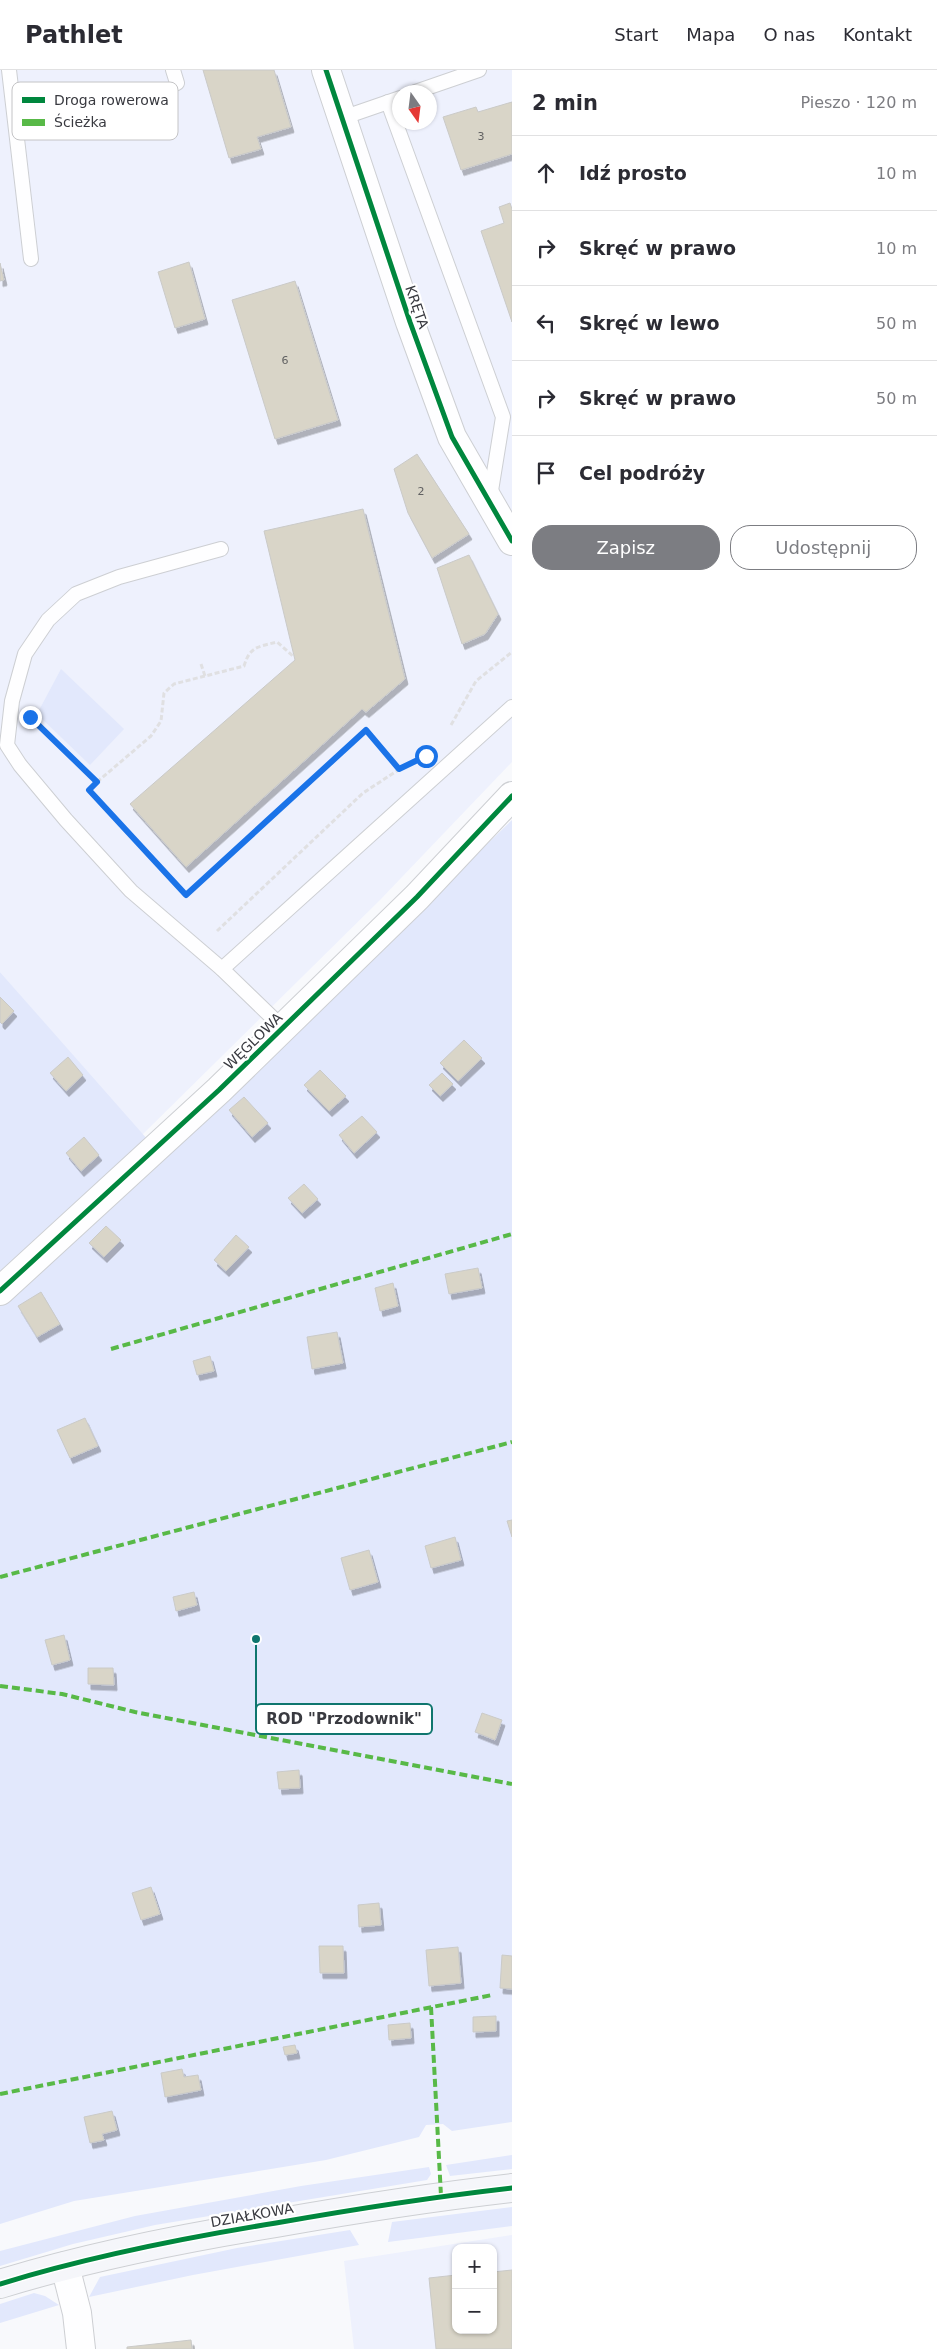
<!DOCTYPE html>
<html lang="pl">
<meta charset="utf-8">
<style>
body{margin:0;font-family:"DejaVu Sans",sans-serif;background:#f7f7f7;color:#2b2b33}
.controls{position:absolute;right:15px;bottom:15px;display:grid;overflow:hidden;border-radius:10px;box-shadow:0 1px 4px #0004}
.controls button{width:45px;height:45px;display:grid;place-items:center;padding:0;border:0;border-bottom:1px solid #e1e1e2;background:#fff;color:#2b2b33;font:25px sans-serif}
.compass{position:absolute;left:392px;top:15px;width:45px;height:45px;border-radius:50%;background:#fff;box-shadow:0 1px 4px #0004;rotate:166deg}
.stop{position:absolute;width:15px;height:15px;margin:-11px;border:4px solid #1a73e8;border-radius:50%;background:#fff}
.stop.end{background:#1a73e8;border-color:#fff;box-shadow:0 1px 5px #0008}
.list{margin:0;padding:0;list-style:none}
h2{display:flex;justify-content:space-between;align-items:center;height:65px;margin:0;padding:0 20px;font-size:21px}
h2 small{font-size:16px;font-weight:400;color:#7c7c81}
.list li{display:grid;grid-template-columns:32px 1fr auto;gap:15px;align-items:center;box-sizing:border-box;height:75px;padding:0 20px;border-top:1px solid #e1e1e2}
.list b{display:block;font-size:19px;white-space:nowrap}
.list em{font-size:16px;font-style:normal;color:#7c7c81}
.actions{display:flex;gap:10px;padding:15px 20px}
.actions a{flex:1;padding:11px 0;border:1px solid #7c7d82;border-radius:20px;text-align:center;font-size:18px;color:#7c7d82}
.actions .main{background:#7c7d82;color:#fff}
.icon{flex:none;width:28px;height:28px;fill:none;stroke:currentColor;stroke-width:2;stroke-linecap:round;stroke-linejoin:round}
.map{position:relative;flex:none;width:512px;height:2279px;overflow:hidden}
header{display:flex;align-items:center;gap:30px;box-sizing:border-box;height:70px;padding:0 25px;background:#fff;border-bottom:1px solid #e1e1e2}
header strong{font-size:24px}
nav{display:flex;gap:28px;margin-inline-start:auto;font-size:18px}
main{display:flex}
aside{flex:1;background:#fff}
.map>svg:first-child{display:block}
.built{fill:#eef1fd;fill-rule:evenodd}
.green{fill:#e2e8fc}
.building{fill:#d9d5c8;stroke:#cacac8;filter:url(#shadow)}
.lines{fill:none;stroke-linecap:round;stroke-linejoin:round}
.lane-casing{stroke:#cdcfd3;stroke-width:16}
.street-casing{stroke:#cdcfd3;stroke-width:30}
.secondary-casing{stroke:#cdcfd3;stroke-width:30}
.path{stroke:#e0e0e2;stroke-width:3;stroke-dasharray:5 2.5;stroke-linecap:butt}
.lane{stroke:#fefeff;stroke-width:14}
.street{stroke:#fefeff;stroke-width:28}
.secondary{stroke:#f5f6fa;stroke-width:28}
.quiet{stroke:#58b947;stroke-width:4;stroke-dasharray:8 4;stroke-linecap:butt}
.cycleway-casing{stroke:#fff;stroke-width:8}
.cycleway{stroke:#00873e;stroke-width:5}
.route{stroke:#1a73e8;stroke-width:6}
.labels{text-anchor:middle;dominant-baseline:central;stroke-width:4.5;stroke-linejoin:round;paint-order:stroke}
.number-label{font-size:11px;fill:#616162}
.street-label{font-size:14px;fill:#393a40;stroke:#fff}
.key{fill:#fff;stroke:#c4c4c6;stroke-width:1}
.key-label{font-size:14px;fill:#393a40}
.leader{fill:none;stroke:#0f766e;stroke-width:2}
.callout-dot{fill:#0f766e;stroke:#fff;stroke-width:2}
.callout{fill:#fff;stroke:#0f766e;stroke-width:2}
.callout-label{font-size:15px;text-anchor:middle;font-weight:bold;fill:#393a40}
</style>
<header>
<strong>Pathlet</strong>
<nav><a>Start</a><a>Mapa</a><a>O nas</a><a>Kontakt</a></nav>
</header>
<main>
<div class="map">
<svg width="512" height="2279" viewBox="0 0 512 2279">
<defs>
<filter id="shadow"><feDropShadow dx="3" dy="5.5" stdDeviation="0" flood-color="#0004"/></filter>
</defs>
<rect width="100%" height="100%" fill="#f8f9fc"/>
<!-- built -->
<g class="built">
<path d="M0 0H512V692L380 830 142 1065 0 902ZM400 22H430V52H400Z"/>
<path d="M512 2165V2279H354L344 2191ZM456 2178H493V2260H456Z"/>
</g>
<!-- green -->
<g class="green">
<path d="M61 599 124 659 90 695 37 644Z"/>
<path d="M512 750V2052L452 2061 443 2054 426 2055 419 2067 326 2090 74 2131 0 2154V902L163 1087Z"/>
<path d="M512 2085V2099L450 2106 446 2095Z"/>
<path d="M429 2097 431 2104 427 2110 155 2155 73 2174 0 2196V2181L135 2146 301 2116Z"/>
<path d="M512 2137V2156L388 2172 392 2152Z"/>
<path d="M350 2160 359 2175 193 2205 89 2227 100 2207 237 2178Z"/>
<path d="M34 2223 45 2226 59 2235 0 2253V2234Z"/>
</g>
<!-- building -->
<g class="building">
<path d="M203 0H274L291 57 257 67 261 79 229 88Z"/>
<path d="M512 32V84L461 100 443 47 476 37 478 42Z"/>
<path d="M510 133 512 139V252L481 161 504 153 499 137Z"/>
<path d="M189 192 205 249 175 258 158 202Z"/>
<path d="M0 193 4 210 0 211Z"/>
<path d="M295 211 338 350 275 369 232 230Z"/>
<path d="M417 384 469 464 432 488 408 443 394 399Z"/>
<path d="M363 439 405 609 366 642 362 639 186 797 130 734 295 590 264 461Z"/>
<path d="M469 485 498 544 485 564 462 574 437 498Z"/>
<path d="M0 927 14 941 2 954 0 952Z"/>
<path d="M464 970 482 988 458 1011 440 993Z"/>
<path d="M68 987 83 1005 66 1021 50 1003Z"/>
<path d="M320 1000 346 1026 329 1041 304 1015Z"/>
<path d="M442 1003 453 1014 440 1026 429 1015Z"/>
<path d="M244 1027 268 1053 252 1067 229 1040Z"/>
<path d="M362 1046 377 1062 354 1083 339 1065Z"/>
<path d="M84 1067 99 1085 81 1101 66 1083Z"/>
<path d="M304 1114 318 1129 302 1143 288 1128Z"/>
<path d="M106 1156 121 1170 104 1187 89 1173Z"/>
<path d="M236 1165 249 1177 226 1201 214 1190Z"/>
<path d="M478 1198 482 1218 449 1224 445 1204Z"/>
<path d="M393 1213 398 1236 380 1241 375 1218Z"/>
<path d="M41 1222 60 1254 37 1267 18 1236Z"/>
<path d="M337 1262 343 1293 312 1299 307 1267Z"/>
<path d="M210 1286 214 1301 197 1305 193 1291Z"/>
<path d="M85 1348 98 1376 70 1388 57 1360Z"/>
<path d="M512 1450V1467L507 1451Z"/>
<path d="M455 1467 461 1490 431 1498 425 1476Z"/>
<path d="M369 1480 378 1512 350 1520 341 1488Z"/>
<path d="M194 1522 197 1535 176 1541 173 1527Z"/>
<path d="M64 1565 70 1590 52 1595 45 1570Z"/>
<path d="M88 1598H113L114 1615 88 1614Z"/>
<path d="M482 1643 502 1650 495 1670 475 1662Z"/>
<path d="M299 1700 300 1718 279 1719 277 1702Z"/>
<path d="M151 1817 160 1844 141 1850 132 1823Z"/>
<path d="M379 1833 381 1855 359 1857 358 1835Z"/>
<path d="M319 1876H343L344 1903H320Z"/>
<path d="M458 1877 461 1913 429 1916 426 1880Z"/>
<path d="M502 1885 512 1886V1919L500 1918Z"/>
<path d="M496 1946V1961L473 1962V1947Z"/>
<path d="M410 1953 411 1968 389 1970 388 1955Z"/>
<path d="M295 1975 297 1983 285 1985 283 1977Z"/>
<path d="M182 1999 184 2007 198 2005 201 2020 165 2027 161 2003Z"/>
<path d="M112 2041 117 2060 102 2064 104 2070 90 2073 84 2047Z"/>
<path d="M512 2200V2279H436L429 2208 456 2205V2260H493V2202Z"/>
<path d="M191 2270 192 2279H127V2277Z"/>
</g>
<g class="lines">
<defs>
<g id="lane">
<path d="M9 0 31 189"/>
<path d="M173 0 177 13"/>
<path d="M415 22 479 0"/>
<path d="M388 32 503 347 490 427"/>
<path d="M342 48 400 28"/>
<path d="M221 479 119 507 76 524 48 550 25 584 12 631 7 675 20 695 66 750 131 821 222 899 512 637"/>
<path d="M222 899 283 958"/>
</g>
<g id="street">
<path d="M326 0 410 252 452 367 512 471"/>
<path d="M0 1221 219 1020 417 827 512 726"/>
<path d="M65 2196 77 2243 81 2279"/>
</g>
<path id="secondary" d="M0 2214C91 2186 183 2168 276 2153 355 2139 433 2127 512 2118"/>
</defs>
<!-- lane casing -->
<use href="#lane" class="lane-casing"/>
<!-- street casing -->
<use href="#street" class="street-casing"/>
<!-- secondary casing -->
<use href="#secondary" class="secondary-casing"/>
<!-- path -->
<g class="path">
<path d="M201 594 205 606"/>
<path d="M36 652 97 712 89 720 186 825 366 660 399 699"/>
<path d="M451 655 476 611 512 582"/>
<path d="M97 712 151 666 161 651 164 623 174 614 244 596C250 576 258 577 277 572L293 586"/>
<path d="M217 861 363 723 409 693"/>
</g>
<!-- lane -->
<use href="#lane" class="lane"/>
<!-- street -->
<use href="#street" class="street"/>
<!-- secondary -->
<use href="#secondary" class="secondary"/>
<!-- quiet -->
<g class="quiet">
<path d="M111 1279 512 1164"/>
<path d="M0 1507 512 1372"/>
<path d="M0 1616 62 1624 135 1642 512 1714"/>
<path d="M431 1937 441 2126"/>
<path d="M0 2024 492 1925"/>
</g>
<defs>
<g id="cycleway">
<path d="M326 0 410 252 452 367 512 471"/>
<path d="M0 1221 219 1020 417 827 512 726"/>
<path d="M0 2214C91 2186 183 2168 276 2153 355 2139 433 2127 512 2118"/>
</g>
</defs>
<!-- cycleway casing -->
<use href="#cycleway" class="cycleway-casing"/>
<!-- cycleway -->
<use href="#cycleway" class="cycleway"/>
</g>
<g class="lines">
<!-- route -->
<path class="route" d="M30 647 97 712 89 720 186 825 366 660 399 699 426 686"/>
</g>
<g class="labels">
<!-- number labels -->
<g class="number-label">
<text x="481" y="66">3</text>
<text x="285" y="290">6</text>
<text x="421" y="421">2</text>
</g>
<!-- street labels -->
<g class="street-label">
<text transform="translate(417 237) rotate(71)">KRĘTA</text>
<text transform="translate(253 971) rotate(-44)">WĘGLOWA</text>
<text transform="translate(252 2145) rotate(-10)">DZIAŁKOWA</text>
</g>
</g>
<!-- legend -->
<rect x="12" y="12" width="166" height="58" rx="8" class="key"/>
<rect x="22" y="27" width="23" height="6" fill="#00873e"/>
<rect x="22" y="49" width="23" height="7" fill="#58b947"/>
<g class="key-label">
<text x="54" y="35">Droga rowerowa</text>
<text x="54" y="57">Ścieżka</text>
</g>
<!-- callouts -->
<path class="leader" d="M256 1569L256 1649"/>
<circle class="callout-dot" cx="256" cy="1569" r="5"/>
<rect class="callout" x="256" y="1634" width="176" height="30" rx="5"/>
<g class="callout-label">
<text x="344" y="1654">ROD "Przodownik"</text>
</g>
</svg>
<div class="controls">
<button>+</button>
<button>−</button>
</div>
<svg class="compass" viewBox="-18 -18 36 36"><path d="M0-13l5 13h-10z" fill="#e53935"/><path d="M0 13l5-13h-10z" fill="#7c7c81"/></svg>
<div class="stop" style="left:426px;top:686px"></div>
<div class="stop end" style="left:30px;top:647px"></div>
</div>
<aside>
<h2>2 min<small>Pieszo · 120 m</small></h2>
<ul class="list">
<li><svg class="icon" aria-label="ahead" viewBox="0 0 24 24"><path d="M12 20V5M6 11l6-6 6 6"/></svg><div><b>Idź prosto</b></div><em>10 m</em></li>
<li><svg class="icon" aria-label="right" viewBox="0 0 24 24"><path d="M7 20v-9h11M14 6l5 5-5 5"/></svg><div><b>Skręć w prawo</b></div><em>10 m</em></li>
<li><svg class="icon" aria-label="left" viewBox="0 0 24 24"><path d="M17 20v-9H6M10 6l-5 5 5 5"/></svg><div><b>Skręć w lewo</b></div><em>50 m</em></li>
<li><svg class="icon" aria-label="right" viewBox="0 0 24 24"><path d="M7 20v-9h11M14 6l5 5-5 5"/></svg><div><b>Skręć w prawo</b></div><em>50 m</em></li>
<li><svg class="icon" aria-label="arrive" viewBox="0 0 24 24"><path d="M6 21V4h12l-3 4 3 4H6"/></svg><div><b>Cel podróży</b></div></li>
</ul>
<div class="actions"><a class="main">Zapisz</a><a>Udostępnij</a></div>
</aside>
</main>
